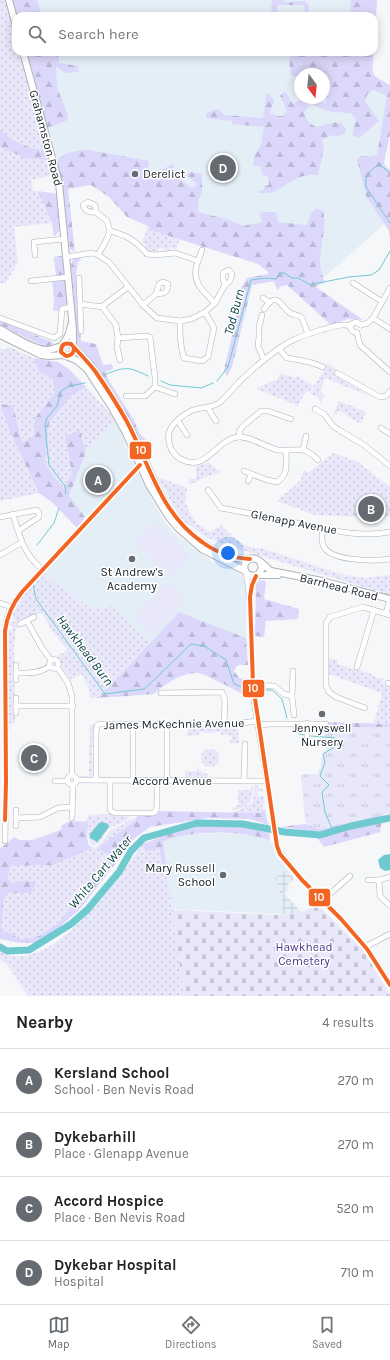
<!DOCTYPE html>
<meta charset="utf-8">
<style>
body{margin:0;font-family:Karla,sans-serif;background:#f2f2f2;color:#222}
.compass{position:absolute;left:294px;top:68px;width:36px;height:36px;border-radius:50%;background:#fff;box-shadow:0 2px 10px #0003;rotate:165deg}
.you{position:absolute;left:228px;top:553px;width:14px;height:14px;margin:-10px;border:3px solid #fff;border-radius:50%;background:#1a73e8;box-shadow:0 0 0 6px #1a73e833}
.badge{display:grid;place-items:center;width:26px;height:26px;border-radius:50%;background:#656b70;color:#fff;font-size:13px;font-weight:700}
.pin{position:absolute;translate:-50% -50%;border:2px solid #fff;box-shadow:0 1px 4px #0006}
.list{margin:0;padding:0;list-style:none}
h2{display:flex;justify-content:space-between;align-items:center;height:52px;margin:0;padding:0 16px;font-size:17px}
h2 small{font-size:13px;font-weight:400;color:#767676}
.list li{display:grid;grid-template-columns:26px 1fr auto;gap:12px;align-items:center;box-sizing:border-box;height:64px;padding:0 16px;border-top:1px solid #e0e0e0}
.list b{display:block;font-size:15px;white-space:nowrap}
.list p{margin:0;font-size:13px;white-space:nowrap;color:#767676}
.list em{font-size:13px;font-style:normal;color:#767676}
.icon{flex:none;width:22px;height:22px;fill:none;stroke:currentColor;stroke-width:2;stroke-linecap:round;stroke-linejoin:round}
.map{position:relative;flex:none;width:390px;height:996px;overflow:hidden}
.search{position:absolute;background:#fff;box-shadow:0 2px 10px #0003;left:12px;right:12px;top:12px;height:44px;display:flex;align-items:center;gap:10px;box-sizing:border-box;padding:0 14px;border-radius:12px;color:#767676;font-size:15px}
.sheet{height:308px;background:#fff}
nav{display:flex;justify-content:space-around;align-items:center;box-sizing:border-box;height:56px;border-top:1px solid #e0e0e0;background:#fff;font-size:11px;color:#767676}
nav a{display:grid;justify-items:center;gap:2px}
nav .on{color:#656b70}
.map>svg:first-child{display:block}
.built{fill:#e4eef7;fill-rule:evenodd}
.industrial{fill:url(#industrial-grid)}
.grass{fill:url(#grass-dots)}
.forest{fill:url(#forest-firs)}
.cemetery{fill:url(#cemetery-stones)}
.park{fill:url(#park-tufts)}
.pitch{fill:#e9e8fa}
.water{fill:#6fcad0}
.lines{fill:none;stroke-linecap:round;stroke-linejoin:round}
.stream{stroke:#6fcad0;stroke-width:1}
.river{stroke:#6fcad0;stroke-width:7}
.minor-casing{stroke:#aeb3b7;stroke-width:6}
.major-casing{stroke:#aeb3b7;stroke-width:8}
.minor{stroke:#fefefe;stroke-width:5}
.major{stroke:#fefefe;stroke-width:6}
.bus-1-casing{stroke:#fff;stroke-width:7}
.bus-1{stroke:#f26522;stroke-width:4}
.poi-dot{fill:#656b70;stroke:#fff;stroke-width:1.5}
.labels{text-anchor:middle;dominant-baseline:central;stroke-width:3;stroke-linejoin:round;paint-order:stroke}
.street-label{font-size:12px;fill:#182027;stroke:#fff}
.poi-label{font-size:12px;fill:#182027;stroke:#fff}
.park-label{font-size:12px;fill:#4d368d;stroke:#fff}
.water-label{font-size:13px;font-style:italic;fill:#003b3e;stroke:#fff}
.line-badge{stroke:#fff;stroke-width:1.5}
.badge-label{font-size:11px;text-anchor:middle;font-weight:bold;fill:#fff}
</style>
<div class="map">
<svg width="390" height="996" viewBox="0 0 390 996">
<defs>
<pattern id="industrial-grid" width="8" height="8" patternUnits="userSpaceOnUse"><rect width="8" height="8" fill="#e4eef7"/><path d="M0 4h8M4 0v8" fill="none" stroke="#c3ccd4"/></pattern>
<pattern id="grass-dots" width="8" height="8" patternUnits="userSpaceOnUse"><rect width="8" height="8" fill="#e9e8fa"/><path d="M2 2h.1M6 6h.1" fill="none" stroke="#c7c7d6" stroke-width="1.8" stroke-linecap="round"/></pattern>
<pattern id="forest-firs" width="22" height="20" patternUnits="userSpaceOnUse"><rect width="22" height="20" fill="#dcd8fb"/><path d="M5 1l3.5 6h-7zM16 11l3.5 6h-7z" fill="#bcb9d7"/></pattern>
<pattern id="cemetery-stones" width="16" height="16" patternUnits="userSpaceOnUse"><rect width="16" height="16" fill="#e9e8fa"/><path d="M2 7V4a2 2 0 0 1 4 0v3zM10 15v-3a2 2 0 0 1 4 0v3z" fill="#c7c7d6"/></pattern>
<pattern id="park-tufts" width="24" height="20" patternUnits="userSpaceOnUse"><rect width="24" height="20" fill="#e9e8fa"/><path d="M3 7l-1-3M5 7V3M7 7l1-3M15 17l-1-3M17 17v-4M19 17l1-3" fill="none" stroke="#c7c7d6"/></pattern>
</defs>
<rect width="100%" height="100%" fill="#f5f7f9"/>
<!-- built -->
<g class="built">
<path d="M12 0H372L371 16H17Z"/>
<path d="M27 52H367L364 80 390 92 381 164 390 219 320 281 113 197 91 182 64 186ZM300 74H324V98H300Z"/>
<path d="M116 420 122 433 126 447 136 463 95 508 85 517 69 497 86 452Z"/>
<path d="M138 473 141 475 152 500 162 518 173 532 212 562 217 565 226 566 236 570 242 576 246 586V638L179 612 151 643 111 606 95 609 83 603 48 578 45 572 136 474Z"/>
<path d="M221 833 256 835 270 840 277 858 287 869 275 878 282 897 283 914 172 909 163 840 180 835Z"/>
</g>
<!-- industrial -->
<path class="industrial" d="M287 869 294 879 288 884 289 891 283 892 301 912 283 914 282 897 275 878Z"/>
<!-- grass -->
<g class="grass">
<path d="M0 0H6L16 39V52H20L46 151C27 147 15 144 0 129Z"/>
<path d="M0 147 27 159 48 160 53 175 31 180 33 190 38 191 52 223 14 227 18 263 5 283H0Z"/>
<path d="M148 226 154 231 179 240 176 251 172 247H170V251L165 252 163 248 158 249V253C152 253 147 252 143 248L146 245 142 241Z"/>
<path d="M8 346 33 358 39 372 53 379 55 392 35 418 33 437 23 442 13 405 0 403V348L5 350Z"/>
<path d="M328 364 337 370 334 375 370 396 325 378 321 389 322 395H325L320 404 319 398 310 393Z"/>
<path d="M281 373 288 376 290 375 296 378 297 376 314 386 309 392 306 391 297 407 294 404 256 389 277 379Z"/>
<path d="M86 387 116 420 86 452 80 430 65 436 72 473 62 488 45 466 49 423 72 395Z"/>
<path d="M339 401 366 412 361 423 354 421 339 410 336 415 334 412Z"/>
<path d="M0 404 10 432 39 493 0 501Z"/>
<path d="M333 453 358 462 390 487V516L382 518 315 515 277 501 301 480 304 470 308 473Z"/>
<path d="M208 462 221 472 208 476 189 485V479H196V466L205 464Z"/>
<path d="M158 477 187 488 185 503 197 524 211 532 221 525C233 537 243 549 261 548L344 575 366 578 390 575V595L235 548 206 537 184 521 173 505Z"/>
<path d="M45 572 48 578 83 603 95 609 111 606 151 643 99 698H90L89 689 82 674 70 680V678L64 670 62 669 61 662 57 657 67 650 49 627H50L42 614C35 612 23 618 19 624L16 621 12 619C16 598 30 586 45 572Z"/>
<path d="M9 621 16 622 18 625 15 632V643L14 644 15 723 10 724V730L8 729 7 631 8 626H9V630L12 631V626L8 625Z"/>
<path d="M329 659H338L337 664 375 675V677L384 679 382 684 390 686V724L374 723 382 693 329 674Z"/>
<path d="M90 725H94V746L92 748 93 776C90 779 82 779 78 776H89Z"/>
<path d="M188 727H238L239 743H230V739H232V737L229 735H222L219 731 215 733H206L202 731 198 735 187 736Z"/>
<circle cx="210" cy="758" r="9"/>
<path d="M197 767 203 773 208 774 207 778 186 779 185 778H171L169 775H171L172 777H185V771H197Z"/>
<path d="M255 784H257L258 787 262 789 263 791 257 792 258 796 263 795 265 803 262 804 263 809H266L265 810 259 813H229L240 810 252 803 254 795Z"/>
<path d="M251 786H253C253 801 249 808 232 810L238 805V790H251Z"/>
<path d="M111 814 119 815V816H121V815H129V817C125 824 118 823 112 827 104 832 102 842 93 846L92 845 86 833 89 822H85L88 817 89 815Z"/>
<path d="M137 818 99 848 110 856 58 923 39 936 24 939H12L1 931 4 899 9 893H32L37 884 27 880 12 883 6 877 11 866 53 865 98 846 112 829 124 824 130 819Z"/>
<path d="M143 844 145 852 159 848 163 871H167L184 996H28L7 964 0 960V950C2 952 5 954 8 955 10 956 14 956 17 956 64 958 117 879 143 844Z"/>
</g>
<!-- forest -->
<g class="forest">
<path d="M11 0H37L42 16H16Z"/>
<path d="M272 0H283L284 2 304 1 308 4 309 16H305L304 6 303 5H278L276 16H271Z"/>
<path d="M351 0H377L374 46V16H350Z"/>
<path d="M26 52H58L59 63 78 66 79 72 65 73 57 67 56 69 57 87 68 115 66 121 47 128Z"/>
<path d="M293 52H336L344 55 347 52H374C372 75 369 74 390 85V134L384 163 386 167 390 170V236L389 231 366 196 357 159 362 155 369 157 377 155 387 96 374 90 368 93 365 101 379 121 359 138 352 135 356 120 351 113C333 112 325 113 310 102V98H312L326 104V85L328 77 321 71 316 74H300V76H291L289 60Z"/>
<path d="M285 91 293 104 301 99 307 98 310 104 304 113C306 120 310 124 316 127L336 122 341 123 346 129 345 133 337 137 332 135 322 140 324 148 318 175C296 174 293 182 275 191 271 193 264 193 259 193V190H264V186L269 185 268 177 263 175 260 166H253L254 157 261 145 264 127 232 124V121L206 118V113L217 109 225 115 263 118 266 95 268 93 274 100V103L271 108 270 113 277 116H282L287 111 280 96Z"/>
<path d="M0 129C15 144 27 147 46 151L48 160 27 159 0 147Z"/>
<path d="M89 150 149 161 148 170 155 173 173 164 177 177 192 188 197 184 186 175 190 172 202 174V193L198 201V212L230 220 243 226 262 222 260 213 263 212H276L278 222 307 225 311 213 316 209 323 211C328 230 317 252 321 271 322 275 324 279 325 283L320 284 316 287 363 320 348 319 331 325 287 285 281 286 277 290 274 281 252 285 232 367 227 376 224 370 239 305 236 302 239 291 247 278 268 274V272L258 264 153 231 148 226 127 217 109 197 91 185 68 189 75 252 70 249 60 182 55 164C62 151 77 151 89 150Z"/>
<path d="M38 191 57 194 60 230 54 237 52 223Z"/>
<path d="M61 256H63L68 303 62 306 61 312 53 310 54 302 52 277 56 276 54 257Z"/>
<path d="M79 257 81 260 78 262 76 273 81 341 96 344 103 365 112 364 113 369 105 372 109 381 134 420 139 433 153 447 144 452 104 380 77 343 71 266 73 258Z"/>
<path d="M0 320 54 343 48 347 37 343 0 325Z"/>
<path d="M33 358 58 362 70 370 86 387 72 395 49 423 45 465 63 488 72 473 65 436 80 430 86 452 69 496 85 517 77 528 53 503 39 493 10 432 0 404 13 405 22 442 33 437 35 418 55 392 53 379 39 372Z"/>
<path d="M260 580 266 581 264 599 299 609 298 619 266 621 264 637 255 636 256 584Z"/>
<path d="M179 612 246 638 248 665H238L234 671 239 678 248 679V693L243 694C234 690 206 674 198 673 182 672 165 684 154 694L99 698Z"/>
<path d="M327 722 390 724V813L383 814 380 832 324 847 312 831 280 827 306 824 301 775 318 774 319 769H321V760L332 737 324 736V727Z"/>
<path d="M265 810 268 825 250 819 208 818 150 827 135 838 80 909 56 930 35 943H20L0 939V849L14 837 20 840H32L61 830 62 825 70 821 89 822 86 833 89 846 93 848 53 865 11 866 7 877 12 883 27 880 37 883 32 893H9L4 899 1 931 11 933 16 937 13 939H24L39 936 58 923 110 856 98 848 135 820 137 816 156 815 159 811 259 813Z"/>
<path d="M242 825 269 833 270 840C239 830 194 830 163 841L167 871 163 872 159 848 145 852 143 844 178 830 197 826Z"/>
</g>
<!-- cemetery -->
<path class="cemetery" d="M318 905 362 949 390 994V996H184L172 910 280 915 301 912Z"/>
<!-- park -->
<path class="park" d="M324 727H390V813L382 814 354 822 321 829 306 825 301 775 318 774 319 769H321V760L332 737 324 736Z"/>
<!-- pitch -->
<g class="pitch">
<path d="M153 521 191 556 172 577 133 542Z"/>
<path d="M167 582 185 600 152 636 133 618Z"/>
</g>
<!-- water -->
<g class="water">
<path d="M103 822 108 824 109 827 99 840 97 842 90 838V834L99 823Z"/>
<path d="M390 854V870L385 871 380 868 378 860 384 855Z"/>
</g>
<g class="lines">
<!-- stream -->
<g class="stream">
<path d="M390 173 379 164C371 170 364 175 366 187L390 223"/>
<path d="M106 374C127 366 129 367 148 376"/>
<path d="M161 381 170 385 201 388 213 383"/>
<path d="M217 381 228 367 251 280 265 278 276 279 280 273H284L292 278H298L311 285 318 283 349 277 371 275 379 270 390 251"/>
<path d="M66 494 65 486 49 465 45 424 47 418 57 406 61 391 69 386 85 383"/>
<path d="M37 545 54 523 59 508"/>
<path d="M33 584 36 599 105 694 144 689 153 681 191 644 204 646 226 660 234 684 247 689"/>
<path d="M259 690H272L282 699 287 718"/>
<path d="M294 727 299 734 304 735"/>
<path d="M311 736 335 738 338 745 323 754 325 762 320 776 329 785 322 792 325 812 333 831"/>
</g>
<!-- river -->
<path class="river" d="M0 947 7 951 29 950 71 924 87 910 119 872 131 851 144 838 197 823 243 824 285 832 320 835 351 826 390 818"/>
<defs>
<g id="minor">
<path d="M96 212C90 213 85 211 83 205L88 202 95 205 96 212 107 221 110 231 106 241 98 255"/>
<path d="M110 231C127 235 136 241 147 254L155 255 175 253 198 261C190 280 202 291 215 303"/>
<path d="M35 255 34 242 64 239"/>
<path d="M66 257 92 253 98 255 109 262 143 305 157 318 180 321 191 319 205 312 215 303 225 285C223 280 222 277 224 272L229 270 232 274C231 280 230 282 225 285"/>
<path d="M198 261 202 250"/>
<path d="M79 278 81 331"/>
<path d="M31 281 68 277"/>
<path d="M353 283 381 301"/>
<path d="M128 287 104 305 103 307 104 309 116 325 118 338 147 336 150 337 155 377V387L175 394"/>
<path d="M263 298 269 302"/>
<path d="M80 304 103 307"/>
<path d="M143 305 156 294 159 284 163 282 168 284 167 290 164 293 156 294"/>
<path d="M264 309C278 290 279 305 290 313 294 315 299 315 302 318L308 334"/>
<path d="M262 315 259 327V337L258 346 264 360"/>
<path d="M0 318 54 338 60 334 62 309 71 307"/>
<path d="M373 318 390 329"/>
<path d="M180 321C180 334 180 346 184 358L202 361 208 357 214 328 205 312"/>
<path d="M361 325 368 323 373 318 390 288"/>
<path d="M357 333 360 345 390 372"/>
<path d="M357 333 352 331 350 327 351 324 356 322 361 325"/>
<path d="M118 338 117 347 120 360"/>
<path d="M279 349 287 358C300 360 311 361 323 367"/>
<path d="M337 373 380 397 386 396 390 391"/>
<path d="M126 396H145L155 387"/>
<path d="M208 408 216 421"/>
<path d="M315 409 324 414 333 426 339 430 364 445 390 466"/>
<path d="M178 421 187 435"/>
<path d="M381 428 390 434"/>
<path d="M239 437 240 430 243 426 261 411H268L291 419"/>
<path d="M303 450 306 436"/>
<path d="M318 460C314 456 308 451 303 450 295 449 286 451 278 450 265 447 251 436 238 437 217 439 206 472 183 460 179 459 176 456 174 453 169 448 167 436 170 430 174 422 185 413 193 410 202 407 211 408 219 403 227 397 233 388 240 381 255 367 275 349 293 340 302 336 311 333 321 330 331 327 341 323 351 326"/>
<path d="M244 471 267 480 277 482C289 474 286 464 286 451"/>
<path d="M248 481 251 475"/>
<path d="M208 490 221 508C248 513 275 518 302 524 330 530 361 538 390 532"/>
<path d="M13 514C20 537 23 554 43 570"/>
<path d="M0 517 37 510 39 513V517L18 531"/>
<path d="M323 529C322 534 321 540 323 545 329 562 375 561 390 559"/>
<path d="M0 555 21 543"/>
<path d="M246 573C254 615 250 658 254 700L278 850 302 880 341 919 367 949 390 985"/>
<path d="M251 590 256 576"/>
<path d="M0 603 11 607"/>
<path d="M386 613 390 599"/>
<path d="M27 621 42 648 51 660"/>
<path d="M20 624 34 617"/>
<circle cx="54" cy="664" r="4.5"/>
<path d="M57 667 68 683 72 696V776"/>
<path d="M357 667 374 610"/>
<path d="M16 673C29 673 39 674 50 666"/>
<path d="M16 680V665"/>
<path d="M388 683 390 684"/>
<path d="M253 685 274 686 284 694 292 696 294 715"/>
<path d="M161 693 222 692 225 700 224 724"/>
<path d="M292 696 293 671"/>
<path d="M16 706H73"/>
<path d="M365 708 336 697 329 692 326 685V623L330 617 363 607 390 615"/>
<path d="M16 713V698"/>
<path d="M307 723V740"/>
<path d="M258 725 270 724H326"/>
<circle cx="72" cy="780" r="4.5"/>
<path d="M77 780 266 781"/>
<path d="M96 780V732L97 726 99 724H235L257 721"/>
<path d="M55 781H68"/>
<path d="M110 781V809L111 811 115 813H153L155 812 157 807V781"/>
<path d="M133 781V724"/>
<path d="M167 781V724"/>
<path d="M244 781 245 744"/>
<path d="M16 818 40 817 58 808 72 807"/>
<path d="M72 818 73 784"/>
<path d="M16 826V810"/>
<path d="M5 841 6 782 5 631C6 615 12 604 22 592L140 465"/>
<path d="M368 880H379L390 877"/>
<path d="M379 880 380 896 390 906"/>
<path d="M322 901 350 876"/>
<path d="M365 947 390 934"/>
</g>
<g id="major">
<path d="M9 0 16 26"/>
<path d="M23 52 59 183 73 329V346"/>
<path d="M0 329C12 335 33 350 47 350 52 350 57 347 62 346"/>
<path d="M0 335 41 355 49 356 64 355"/>
<path d="M63 344 69 334 71 325"/>
<path d="M74 348C74 353 71 356 66 356L61 352C60 345 65 341 71 344 79 353 88 362 95 371 106 387 116 404 126 420 150 464 161 519 207 546 222 555 233 559 250 559"/>
<path d="M66 356 76 360 87 369 111 406 125 431 149 485 168 516 178 528 202 549 245 571"/>
<path d="M260 562 262 568 258 575 251 576C239 571 245 555 256 559 262 561 266 568 271 571L322 581 390 599"/>
<path d="M258 575H278"/>
</g>
</defs>
<!-- minor casing -->
<use href="#minor" class="minor-casing"/>
<!-- major casing -->
<use href="#major" class="major-casing"/>
<!-- minor -->
<use href="#minor" class="minor"/>
<!-- major -->
<use href="#major" class="major"/>
<defs>
<g id="bus-1">
<path d="M74 348C74 353 71 356 66 356L61 352C61 345 64 342 71 344 79 353 88 362 95 371 106 387 117 404 126 420 150 464 159 512 202 542 217 553 232 558 250 559"/>
<path d="M256 576 252 585 250 597 253 685 277 846 280 854 302 880 341 919 367 949 390 985"/>
<path d="M5 820 6 782 5 631C7 616 12 604 22 592L140 465"/>
</g>
</defs>
<!-- bus-1 casing -->
<use href="#bus-1" class="bus-1-casing"/>
<!-- bus-1 -->
<use href="#bus-1" class="bus-1"/>
</g>
<!-- markers -->
<g class="poi-dot">
<circle cx="135" cy="174" r="4"/>
<circle cx="132" cy="559" r="4"/>
<circle cx="322" cy="714" r="4"/>
<circle cx="223" cy="875" r="4"/>
</g>
<g class="labels">
<!-- street labels -->
<g class="street-label">
<text transform="translate(46 138) rotate(75)">Grahamston Road</text>
<text transform="translate(294 522) rotate(11)">Glenapp Avenue</text>
<text transform="translate(339 587) rotate(14)">Barrhead Road</text>
<text transform="translate(174 724) rotate(-1)">James McKechnie Avenue</text>
<text x="172" y="781">Accord Avenue</text>
</g>
<!-- poi labels -->
<g class="poi-label">
<text x="143" y="174" text-anchor="start">Derelict</text>
<text x="132" y="572">St Andrew's<tspan x="132" dy="14">Academy</tspan></text>
<text x="322" y="728">Jennyswell<tspan x="322" dy="14">Nursery</tspan></text>
<text x="215" y="868" text-anchor="end">Mary Russell<tspan x="215" dy="14">School</tspan></text>
</g>
<!-- park labels -->
<g class="park-label">
<text x="304" y="947">Hawkhead<tspan x="304" dy="14">Cemetery</tspan></text>
</g>
<!-- water labels -->
<g class="water-label">
<text transform="translate(234 312) rotate(-75)">Tod Burn</text>
<text transform="translate(85 650) rotate(53)">Hawkhead Burn</text>
<text transform="translate(100 872) rotate(-50)">White Cart Water</text>
</g>
</g>
<g class="line-badge">
<rect x="129" y="441" width="23" height="19" rx="4" fill="#f26522"/>
<rect x="242" y="679" width="23" height="19" rx="4" fill="#f26522"/>
<rect x="308" y="888" width="23" height="19" rx="4" fill="#f26522"/>
</g>
<g class="badge-label">
<text x="141" y="454">10</text>
<text x="253" y="692">10</text>
<text x="319" y="901">10</text>
</g>
</svg>
<svg class="compass" viewBox="-18 -18 36 36"><path d="M0-13l5 13h-10z" fill="#e53935"/><path d="M0 13l5-13h-10z" fill="#767676"/></svg>
<div class="you"></div>
<div class="pin badge" style="left:98px;top:480px">A</div>
<div class="pin badge" style="left:371px;top:509px">B</div>
<div class="pin badge" style="left:34px;top:758px">C</div>
<div class="pin badge" style="left:223px;top:168px">D</div>
<div class="search"><svg class="icon" aria-label="search" viewBox="0 0 24 24"><circle cx="10" cy="10" r="6"/><path d="M15 15l6 6"/></svg>Search here</div>
</div>
<section class="sheet">
<h2>Nearby<small>4 results</small></h2>
<ul class="list">
<li><span class="badge">A</span><div><b>Kersland School</b><p>School · Ben Nevis Road</p></div><em>270 m</em></li>
<li><span class="badge">B</span><div><b>Dykebarhill</b><p>Place · Glenapp Avenue</p></div><em>270 m</em></li>
<li><span class="badge">C</span><div><b>Accord Hospice</b><p>Place · Ben Nevis Road</p></div><em>520 m</em></li>
<li><span class="badge">D</span><div><b>Dykebar Hospital</b><p>Hospital</p></div><em>710 m</em></li>
</ul>
</section>
<nav>
<a class="on"><svg class="icon" aria-label="map" viewBox="0 0 24 24"><path d="M3 6l6-2 6 2 6-2v14l-6 2-6-2-6 2zM9 4v14M15 6v14"/></svg>Map</a>
<a><svg class="icon" aria-label="directions" viewBox="0 0 24 24"><path d="M12 3l9 9-9 9-9-9zM9 14v-3h6M13 9l2 2-2 2"/></svg>Directions</a>
<a><svg class="icon" aria-label="saved" viewBox="0 0 24 24"><path d="M7 4h10v16l-5-4-5 4z"/></svg>Saved</a>
</nav>
